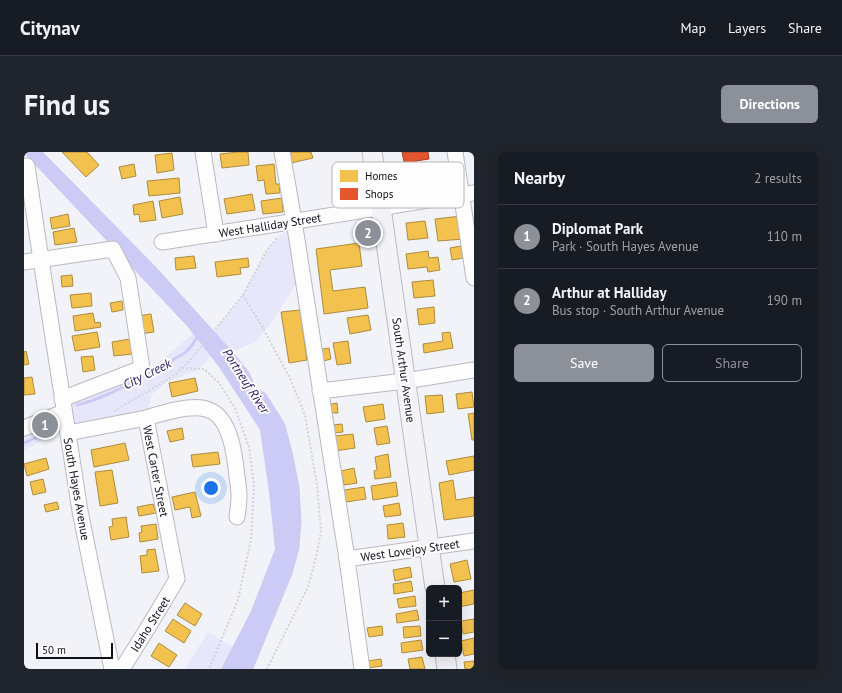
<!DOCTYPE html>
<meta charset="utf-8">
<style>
body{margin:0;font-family:"PT Sans",sans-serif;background:#20242c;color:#f1f3f6}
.controls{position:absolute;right:12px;bottom:12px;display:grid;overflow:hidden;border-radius:6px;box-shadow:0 4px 16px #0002}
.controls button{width:36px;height:36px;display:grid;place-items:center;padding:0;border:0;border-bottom:1px solid #363941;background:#171b24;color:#f1f3f6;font:20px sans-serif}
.scale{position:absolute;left:12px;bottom:10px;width:77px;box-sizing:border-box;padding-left:4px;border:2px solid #0f0f19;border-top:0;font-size:11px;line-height:14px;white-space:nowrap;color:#0f0f19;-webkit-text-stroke:3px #fefefe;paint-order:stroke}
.you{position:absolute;left:187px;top:336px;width:14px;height:14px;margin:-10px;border:3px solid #fff;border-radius:50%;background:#1a73e8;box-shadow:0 0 0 6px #1a73e833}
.badge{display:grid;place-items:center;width:26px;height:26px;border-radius:50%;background:#8c9099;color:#fff;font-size:13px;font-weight:700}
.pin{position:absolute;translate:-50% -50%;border:2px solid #fff;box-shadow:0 1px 4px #0006}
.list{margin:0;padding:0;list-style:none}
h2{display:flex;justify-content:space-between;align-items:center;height:52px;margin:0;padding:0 16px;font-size:17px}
h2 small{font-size:13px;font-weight:400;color:#9ea1a6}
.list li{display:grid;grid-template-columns:26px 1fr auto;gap:12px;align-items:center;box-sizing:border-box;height:64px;padding:0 16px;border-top:1px solid #363941}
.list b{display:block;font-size:15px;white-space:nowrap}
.list p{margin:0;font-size:13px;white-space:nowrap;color:#9ea1a6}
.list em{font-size:13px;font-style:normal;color:#9ea1a6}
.actions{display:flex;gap:8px;padding:12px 16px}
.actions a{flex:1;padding:9px 0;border:1px solid #8c9099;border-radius:6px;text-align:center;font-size:14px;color:#8c9099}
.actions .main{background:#8c9099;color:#fff}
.map{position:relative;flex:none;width:450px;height:517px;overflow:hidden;border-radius:6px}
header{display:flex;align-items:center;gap:24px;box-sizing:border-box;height:56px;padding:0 20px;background:#171b24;border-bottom:1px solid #363941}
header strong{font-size:19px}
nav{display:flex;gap:22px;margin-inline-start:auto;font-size:14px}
.intro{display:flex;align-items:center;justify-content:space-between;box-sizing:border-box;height:96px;padding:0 24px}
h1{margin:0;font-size:28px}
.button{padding:10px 18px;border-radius:6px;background:#8c9099;color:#fff;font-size:14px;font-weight:700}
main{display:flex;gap:24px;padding:0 24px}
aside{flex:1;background:#171b24;border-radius:6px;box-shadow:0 4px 16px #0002}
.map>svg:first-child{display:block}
.green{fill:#e7e7fc}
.water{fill:#cbcbf6}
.homes{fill:#f2c14e;stroke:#ae8c3e}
.shops{fill:#e4572e;stroke:#a44128}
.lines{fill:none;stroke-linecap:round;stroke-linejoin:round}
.stream{stroke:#cbcbf6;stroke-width:3}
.river{stroke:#cbcbf6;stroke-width:19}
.minor-casing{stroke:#b9b9c1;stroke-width:17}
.major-casing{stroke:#babac4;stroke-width:21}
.path{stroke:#d3d4d6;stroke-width:2;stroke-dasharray:2 2;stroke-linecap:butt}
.minor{stroke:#fdfdfe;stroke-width:15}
.major{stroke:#f3f3f7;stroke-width:19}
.labels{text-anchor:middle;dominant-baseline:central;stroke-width:4;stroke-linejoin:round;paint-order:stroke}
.street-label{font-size:12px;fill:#0f0f19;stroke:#fefefe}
.water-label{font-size:13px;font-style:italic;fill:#281467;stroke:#fefefe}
.key{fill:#fefefe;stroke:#b6b6b9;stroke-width:1}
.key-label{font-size:11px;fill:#0f0f19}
</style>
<header>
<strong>Citynav</strong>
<nav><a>Map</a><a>Layers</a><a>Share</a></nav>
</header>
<div class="intro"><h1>Find us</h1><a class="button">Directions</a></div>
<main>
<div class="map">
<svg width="450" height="517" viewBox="0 0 450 517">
<rect width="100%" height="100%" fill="#f2f3f9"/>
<!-- green -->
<g class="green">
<path d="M270 69 278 122 248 170 232 189 209 200 190 179 219 143 243 98 256 84Z"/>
<path d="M169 182 187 204 174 218 143 230 128 242 122 266 42 276 0 298V269L39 254 94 234 128 216Z"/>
<path d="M184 480 209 495 197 517H161Z"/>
</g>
<!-- water -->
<path class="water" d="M0 0H19L80 62 133 116 209 200 225 220 249 270 266 336 263 404 220 517H197L227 459 251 397 245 340 236 278 195 215 163 174 0 1Z"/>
<!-- homes -->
<g class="homes">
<path d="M38 0H63L75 13 62 25Z"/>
<path d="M214 0H224L225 13 198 16 196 2Z"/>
<path d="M264 0H287L289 6 267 11Z"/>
<path d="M148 1 150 18 133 21 131 3Z"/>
<path d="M110 12 112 24 98 27 95 15Z"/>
<path d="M250 12 252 32H255L256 41 242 42 240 28 234 29 232 14Z"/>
<path d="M155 26 156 41 125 44 123 29Z"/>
<path d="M228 42 231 58 203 62 200 47Z"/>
<path d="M156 45 159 62 138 66 135 49Z"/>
<path d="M258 46 259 60 239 62 237 49Z"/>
<path d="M129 49 132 68 116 70 115 62 110 63 109 53Z"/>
<path d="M44 62 46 74 28 77 26 66Z"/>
<path d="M437 64 440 87 414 89 411 67Z"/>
<path d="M401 69 404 86 384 88 382 71Z"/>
<path d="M50 76 53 90 31 93 29 80Z"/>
<path d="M335 91 338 114 306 118 309 139 341 135 344 156 300 162 292 97Z"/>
<path d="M437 94 439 106 428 108 426 96Z"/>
<path d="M404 99 405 106 414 105 416 118 404 120 403 115 384 117 382 102Z"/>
<path d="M170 104 172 116 152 118 151 106Z"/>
<path d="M224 106 225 115 216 116 217 122 193 125 191 110Z"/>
<path d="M48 123 49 134 38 135 37 124Z"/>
<path d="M409 128 411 144 390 146 388 130Z"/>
<path d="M67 141 68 154 48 156 46 143Z"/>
<path d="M98 149 99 158 88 160 86 151Z"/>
<path d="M410 155 411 171 395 173 393 157Z"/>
<path d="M276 158 283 208 265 211 257 160Z"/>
<path d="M69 161 71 171 76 170 77 175 51 179 49 164Z"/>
<path d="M127 162 130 180 116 182 113 164Z"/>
<path d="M344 163 347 178 326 182 323 166Z"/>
<path d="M73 180 76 195 51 199 48 184Z"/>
<path d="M426 180 429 196 400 201 399 192 419 189 418 181Z"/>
<path d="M106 187 108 202 90 204 88 190Z"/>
<path d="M324 189 327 211 313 213 309 191Z"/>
<path d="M305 196 307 207 296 210 293 198Z"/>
<path d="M2 199 5 212 0 213V200Z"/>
<path d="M69 204 71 218 59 220 57 205Z"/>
<path d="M8 225 11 242 0 243V226Z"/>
<path d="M171 226 174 239 148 245 145 231Z"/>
<path d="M448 240 450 255 434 257 432 242Z"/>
<path d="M418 243 420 260 403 262 401 244Z"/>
<path d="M313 251 314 261H308L309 268 305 269 302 253Z"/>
<path d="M359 252 361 267 342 270 339 255Z"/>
<path d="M450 261V288H448L444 262Z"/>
<path d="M318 272 319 280 309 281 308 273Z"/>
<path d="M363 274 366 291 353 293 350 276Z"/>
<path d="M158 276 160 287 146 290 143 279Z"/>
<path d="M329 282 331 296 311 299 310 284Z"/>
<path d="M101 291 105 308 70 315 67 298Z"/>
<path d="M194 300 196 312 169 315 167 303Z"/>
<path d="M364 302 367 325 351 327 350 319 353 318 351 305Z"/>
<path d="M450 304V318L425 323 422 309Z"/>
<path d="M22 306 25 317 3 324 0 312Z"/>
<path d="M330 316 333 331 320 333 317 319Z"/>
<path d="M88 318 94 351 76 354 71 320Z"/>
<path d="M19 327 22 340 9 343 6 330Z"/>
<path d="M429 328 432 348 450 345V364L420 368 415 331Z"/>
<path d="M372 330 374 344 349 348 347 334Z"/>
<path d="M340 335 342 347 322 350 320 338Z"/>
<path d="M171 340 177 364 168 366 166 355 151 358 148 345Z"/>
<path d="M33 350 35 357 22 360 20 353Z"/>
<path d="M375 351 377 363 361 365 359 354Z"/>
<path d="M129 352 132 361 115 364 113 355Z"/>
<path d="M102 365 105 385 87 388 85 375 89 374 88 367Z"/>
<path d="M379 371 381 385 364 387 363 373Z"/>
<path d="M132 372 134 387 116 390 115 381 118 380 117 374Z"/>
<path d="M131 397 135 419 118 421 116 404 123 403V398Z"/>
<path d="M443 408 447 427 430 430 426 412Z"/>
<path d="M386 415 388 425 371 429 369 418Z"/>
<path d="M387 429 389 439 370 442 369 432Z"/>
<path d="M450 438V452L435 455V441Z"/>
<path d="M391 444 392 454 375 456 373 447Z"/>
<path d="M161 451 178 462 171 474 153 463Z"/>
<path d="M393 458 395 468 373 471 372 462Z"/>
<path d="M149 467 167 479 160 491 141 479Z"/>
<path d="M450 467V480L439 482 437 469Z"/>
<path d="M358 474 359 483 345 485 343 476Z"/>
<path d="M396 474 397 484 380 486 379 475Z"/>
<path d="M450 486V502L440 504 437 489Z"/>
<path d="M397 488 399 498 378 501 377 491Z"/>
<path d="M135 491 153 503 145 515 127 504Z"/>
<path d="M398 505 401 517H386L384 507Z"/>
<path d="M357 507 358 514 344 516 343 509Z"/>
<path d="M450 509V517H441L440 510Z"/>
</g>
<!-- shops -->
<path class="shops" d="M378 0H404L405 7 392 9 393 13 381 15Z"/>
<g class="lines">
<!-- stream -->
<g class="stream">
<path d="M53 253 67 249 87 241 99 235 125 221 136 218 150 207 161 201 168 193 174 184"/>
<path d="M0 291 27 279"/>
</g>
<!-- river -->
<path class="river" d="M219 517 259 420 266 395 268 369 266 336 260 305 252 275 235 248"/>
<defs>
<g id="minor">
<path d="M179 0 192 82"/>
<path d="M258 0 270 69 323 407 338 517"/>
<path d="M431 0 450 126"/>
<path d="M3 14 17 108 56 359 88 517"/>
<path d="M138 90 450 41"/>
<path d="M0 110 89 97 104 126 118 216 38 247"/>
<path d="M296 239 381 229 450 218"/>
<path d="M122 266C138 261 169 251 185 258 207 266 211 305 213 325 214 331 215 338 215 344 215 351 214 358 213 365"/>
<path d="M0 276 40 260"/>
<path d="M44 281 122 266 153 427 125 474 98 517"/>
<path d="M323 407 450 389"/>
</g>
<g id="major">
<path d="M348 0 357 56 411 436"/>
<path d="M421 502 423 517"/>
</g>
</defs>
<!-- minor casing -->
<use href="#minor" class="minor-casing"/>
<!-- major casing -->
<use href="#major" class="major-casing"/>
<!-- path -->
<g class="path">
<path d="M219 143 236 171 265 224 281 263 293 333 297 380 292 405 284 435 243 517"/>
<path d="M158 216 180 217 195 231 211 256 225 295 230 334 227 387 214 448 185 517"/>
<path d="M90 259 128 237 152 222 166 208 219 143 243 98 254 85"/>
</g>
<!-- minor -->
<use href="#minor" class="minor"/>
<!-- major -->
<use href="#major" class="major"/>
</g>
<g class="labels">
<!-- street labels -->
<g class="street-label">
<text transform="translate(246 73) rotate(-9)">West Halliday Street</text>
<text transform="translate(380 218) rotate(82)">South Arthur Avenue</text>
<text transform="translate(132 319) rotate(79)">West Carter Street</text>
<text transform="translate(53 337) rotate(80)">South Hayes Avenue</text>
<text transform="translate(386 398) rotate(-8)">West Lovejoy Street</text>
<text transform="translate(126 472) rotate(-58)">Idaho Street</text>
</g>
<!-- water labels -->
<g class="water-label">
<text transform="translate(123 222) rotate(-27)">City Creek</text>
<text transform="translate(222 229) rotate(57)">Portneuf River</text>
</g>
</g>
<!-- legend -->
<rect x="308" y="10" width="132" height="46" rx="6" class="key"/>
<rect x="316" y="18" width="18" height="12" fill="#f2c14e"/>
<rect x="316" y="36" width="18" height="12" fill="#e4572e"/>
<g class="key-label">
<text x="341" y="28">Homes</text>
<text x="341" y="46">Shops</text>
</g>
</svg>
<div class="controls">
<button>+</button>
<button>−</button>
</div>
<div class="scale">50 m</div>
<div class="you"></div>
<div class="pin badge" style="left:21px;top:273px">1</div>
<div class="pin badge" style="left:344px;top:81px">2</div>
</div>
<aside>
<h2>Nearby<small>2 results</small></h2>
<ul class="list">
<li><span class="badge">1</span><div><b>Diplomat Park</b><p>Park · South Hayes Avenue</p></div><em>110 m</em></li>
<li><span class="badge">2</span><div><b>Arthur at Halliday</b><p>Bus stop · South Arthur Avenue</p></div><em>190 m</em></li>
</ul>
<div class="actions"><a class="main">Save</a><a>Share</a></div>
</aside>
</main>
